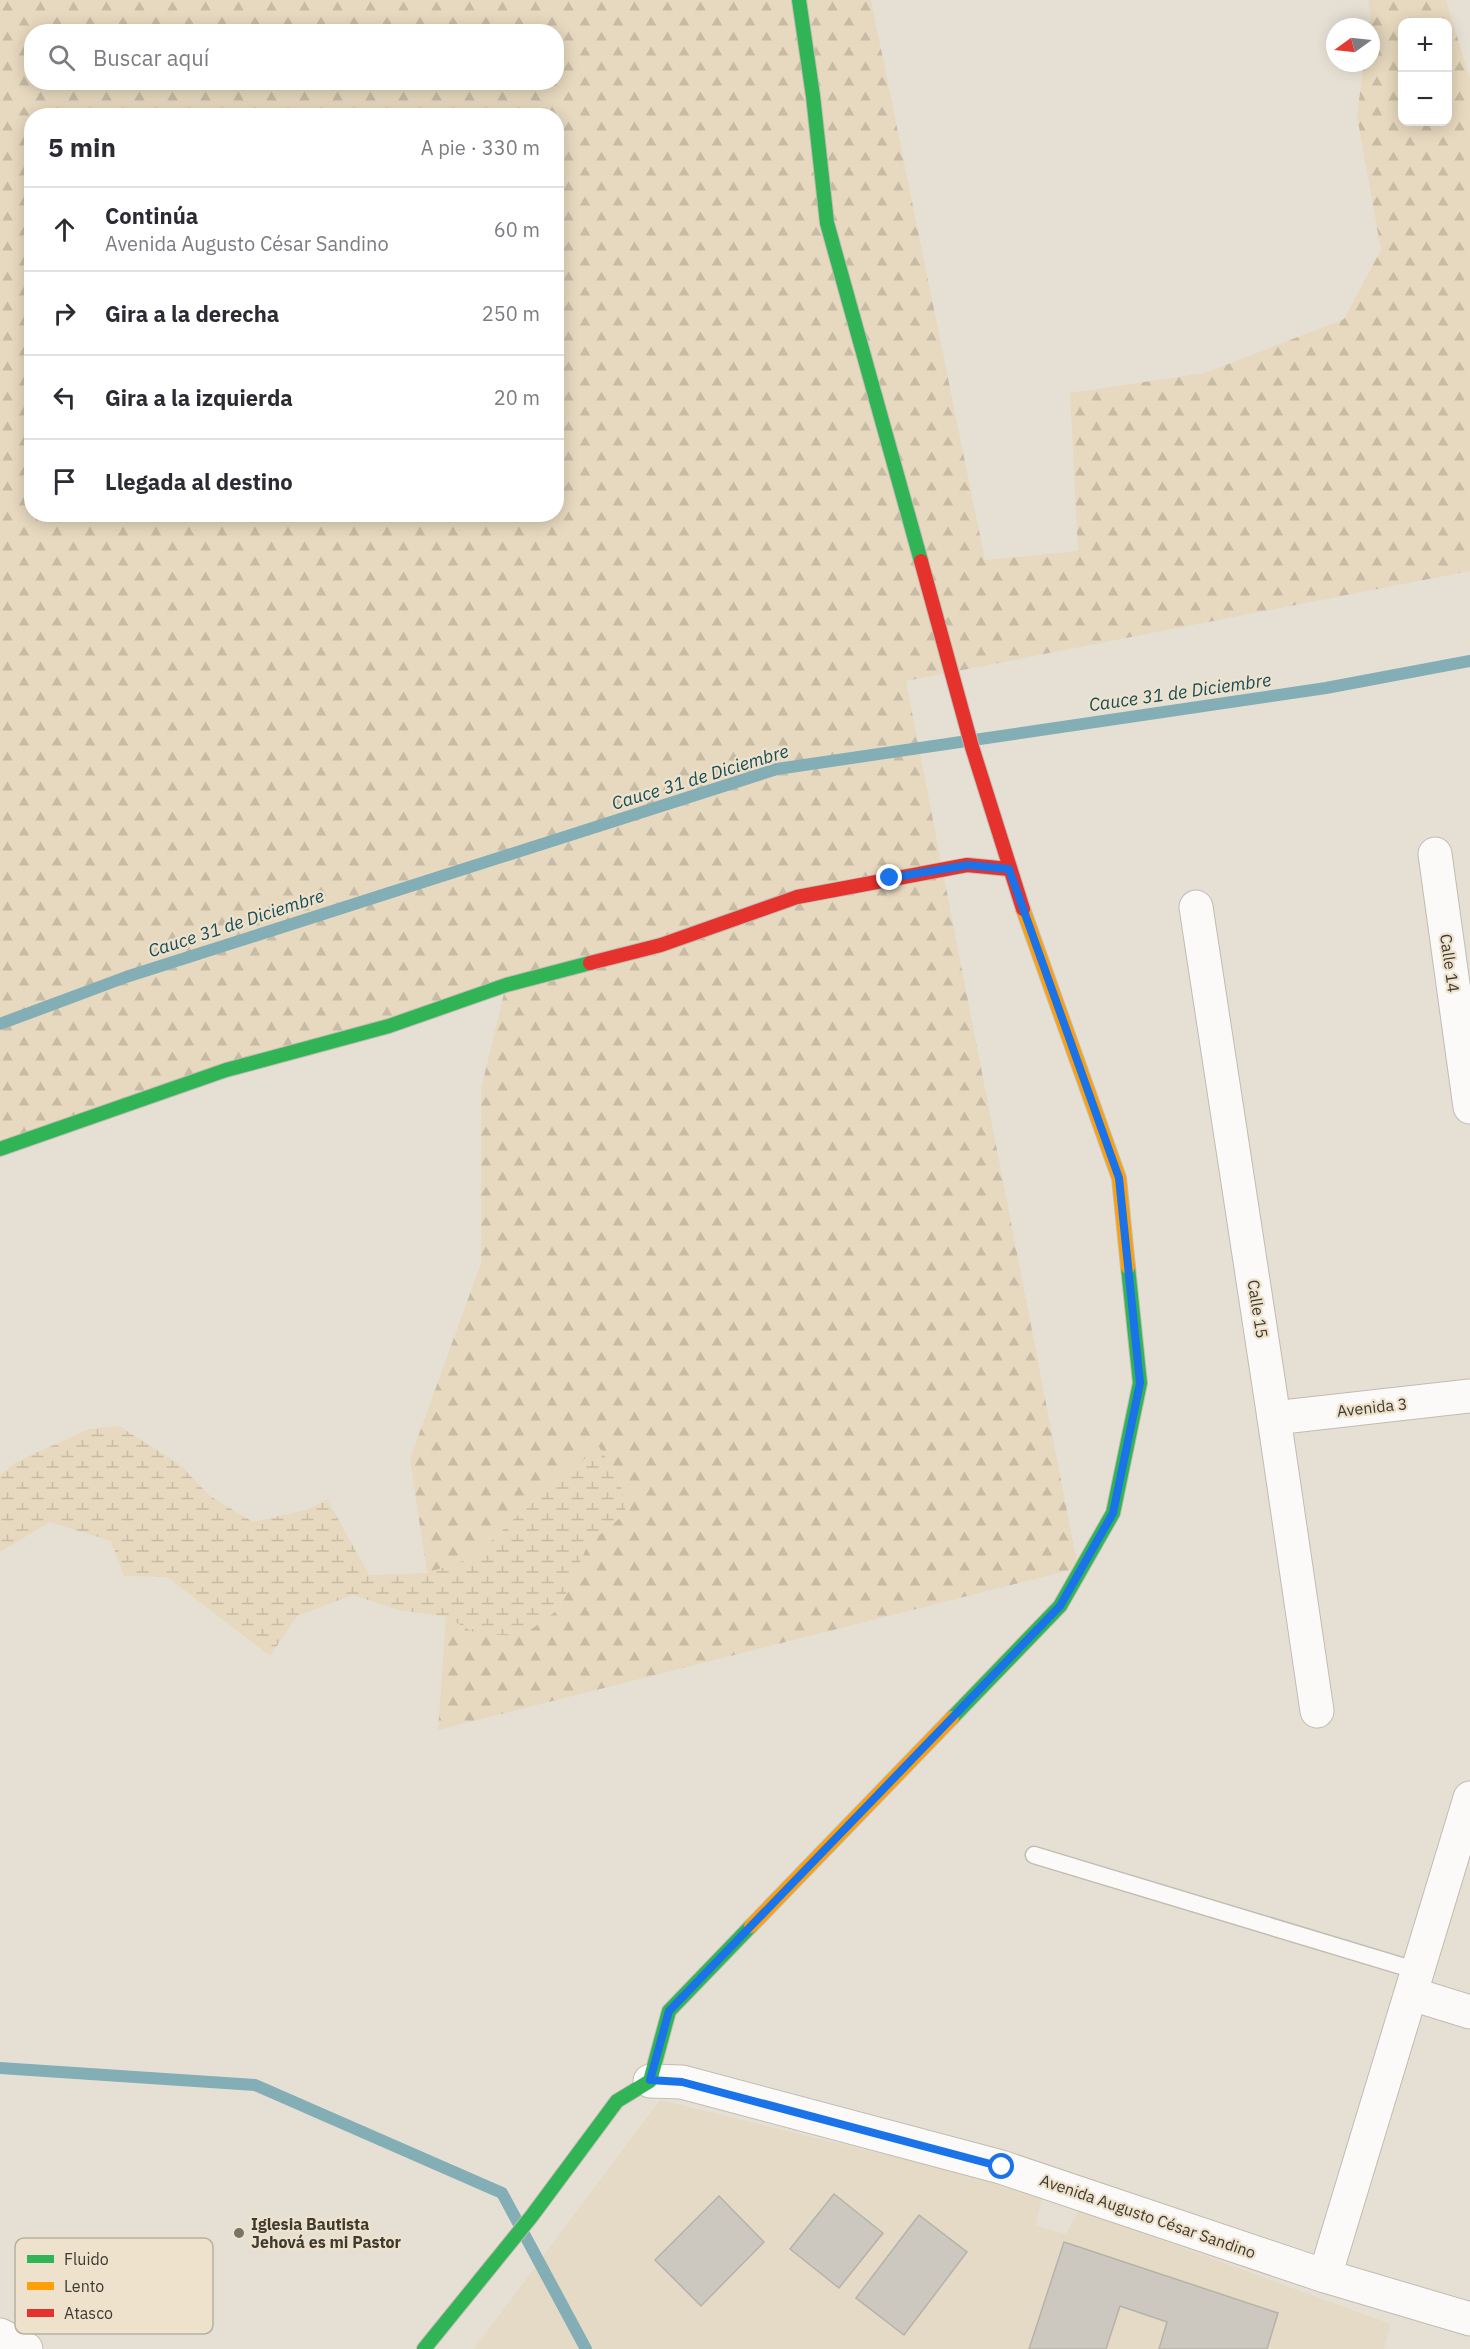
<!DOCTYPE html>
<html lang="es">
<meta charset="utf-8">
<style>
body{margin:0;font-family:"IBM Plex Sans",sans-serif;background:#f2f2f3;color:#2b2b33}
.controls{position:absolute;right:18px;top:18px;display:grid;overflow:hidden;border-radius:12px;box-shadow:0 3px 15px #0003}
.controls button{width:54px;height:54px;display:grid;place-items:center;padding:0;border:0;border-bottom:2px solid #e1e1e2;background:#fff;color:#2b2b33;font:30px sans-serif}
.compass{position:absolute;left:1326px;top:18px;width:54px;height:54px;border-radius:50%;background:#fff;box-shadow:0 3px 15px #0003;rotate:255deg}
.stop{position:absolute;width:18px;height:18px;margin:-14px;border:4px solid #1a73e8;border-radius:50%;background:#fff}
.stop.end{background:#1a73e8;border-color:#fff;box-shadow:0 2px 6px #0008}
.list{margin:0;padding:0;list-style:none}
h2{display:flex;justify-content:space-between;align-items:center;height:78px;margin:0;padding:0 24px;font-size:26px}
h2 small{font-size:20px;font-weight:400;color:#7c7c81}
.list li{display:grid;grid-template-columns:39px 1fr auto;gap:18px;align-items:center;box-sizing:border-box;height:84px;padding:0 24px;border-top:2px solid #e1e1e2}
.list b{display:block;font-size:22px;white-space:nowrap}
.list p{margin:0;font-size:20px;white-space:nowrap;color:#7c7c81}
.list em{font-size:20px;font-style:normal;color:#7c7c81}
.icon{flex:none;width:33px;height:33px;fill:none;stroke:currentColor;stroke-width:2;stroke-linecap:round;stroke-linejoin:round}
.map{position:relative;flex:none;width:1470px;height:2349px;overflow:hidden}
.search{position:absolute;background:#fff;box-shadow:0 3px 15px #0003;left:24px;top:24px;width:540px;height:66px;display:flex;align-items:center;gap:15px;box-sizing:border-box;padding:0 21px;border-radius:24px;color:#7c7c81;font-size:22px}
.panel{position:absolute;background:#fff;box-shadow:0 3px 15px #0003;left:24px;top:108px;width:540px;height:414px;border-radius:24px}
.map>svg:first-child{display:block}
.built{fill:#e5dac5}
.forest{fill:url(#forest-firs);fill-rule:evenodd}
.wetland{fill:url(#wetland-marsh)}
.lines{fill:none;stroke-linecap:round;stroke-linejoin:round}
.stream{stroke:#84aeb5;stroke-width:12}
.building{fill:#cdc8bf;stroke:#b7b2a9;stroke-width:1.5}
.lane-casing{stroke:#c1bcb2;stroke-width:19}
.street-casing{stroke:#c1bcb2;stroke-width:35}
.fast-casing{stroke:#c1bcb2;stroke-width:16}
.slow-casing{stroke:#c1bcb2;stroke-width:16}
.jam-casing{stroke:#c1bcb2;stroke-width:16}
.lane{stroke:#fbfaf9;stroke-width:16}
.street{stroke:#fbfaf9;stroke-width:33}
.fast{stroke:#30b455;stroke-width:14}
.slow{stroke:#ff9f0a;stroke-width:14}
.jam{stroke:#e5322d;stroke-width:14}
.route{stroke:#1a73e8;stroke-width:8}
.poi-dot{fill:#79746a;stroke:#eee2cc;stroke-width:2}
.labels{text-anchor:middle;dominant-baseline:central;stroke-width:4.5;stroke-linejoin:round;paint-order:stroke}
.street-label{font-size:16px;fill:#3e3a31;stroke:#eee2cc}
.poi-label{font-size:16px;font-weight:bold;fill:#3e3a31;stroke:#eee2cc;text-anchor:start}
.water-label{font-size:18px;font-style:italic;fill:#154d58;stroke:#eee2cc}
.key{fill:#eee2cc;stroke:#b9b09e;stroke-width:1.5}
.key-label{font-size:16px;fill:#3e3a31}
</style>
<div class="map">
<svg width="1470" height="2349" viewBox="0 0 1470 2349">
<defs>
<pattern id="forest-firs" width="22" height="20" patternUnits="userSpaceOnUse" patternTransform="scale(1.5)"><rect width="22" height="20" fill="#e7d9bf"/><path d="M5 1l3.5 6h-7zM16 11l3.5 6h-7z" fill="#c7bba5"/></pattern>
<pattern id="wetland-marsh" width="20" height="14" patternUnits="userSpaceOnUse" patternTransform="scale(1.5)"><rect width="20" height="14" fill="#e7d9bf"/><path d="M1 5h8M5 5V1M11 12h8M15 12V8" fill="none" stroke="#c7bba5"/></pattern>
</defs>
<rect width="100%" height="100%" fill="#e6e0d4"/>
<!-- built -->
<path class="built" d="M660 2100 1043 2193 1036 2226 1066 2234 1079 2210 1391 2324 1384 2349H474Z"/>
<!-- forest -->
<path class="forest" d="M0 0H871L985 560 1078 551 1070 393 1205 373 1344 319 1381 250 1357 116 1364 63H1371V27H1369L1371 14 1368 0H1446L1470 79V571L906 681 1078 1568 438 1730 446 1617 477 1634 559 1609 588 1544 626 1513 599 1447 519 1514 475 1557 427 1573 410 1459 481 1263V1089L506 985 0 1149ZM1402 22H1448V122H1402ZM32 32H556V82H32ZM32 116H556V514H32Z"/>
<!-- wetland -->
<path class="wetland" d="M119 1426 179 1464 210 1496 253 1522 306 1510 327 1499 369 1575 427 1573 475 1557 519 1514 599 1447 619 1478 626 1513 588 1544 559 1609 522 1636 477 1634 446 1617 398 1610 353 1595 297 1616 270 1656 167 1577 124 1576 111 1541 50 1522 0 1552V1475L16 1462 89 1429Z"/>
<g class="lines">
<!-- stream -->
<g class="stream">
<path d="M0 1024 126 977 777 769 1326 688 1470 661"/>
<path d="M0 2068 255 2085 502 2193 586 2349"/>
</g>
</g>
<!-- building -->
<g class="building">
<path d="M834 2194 883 2233 839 2288 790 2249Z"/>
<path d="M719 2196 764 2242 701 2306 655 2260Z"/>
<path d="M919 2215 967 2252 904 2335 856 2298Z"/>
<path d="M1064 2242 1278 2313 1267 2349H1159L1167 2322 1120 2306 1106 2349H1029Z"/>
</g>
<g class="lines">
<defs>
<path id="lane" d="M1034 1855 1418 1971"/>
<g id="street">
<path d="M1435 854 1470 1107"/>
<path d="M1196 907 1274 1418 1317 1711"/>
<path d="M1274 1418 1470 1396"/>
<path d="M1412 1994 1470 2012"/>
<path d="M650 2081 682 2082 1001 2167 1325 2276 1470 2319"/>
<path d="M1325 2276 1470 1798"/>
<path d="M0 2335 26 2349"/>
</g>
<g id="fast">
<path d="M799 0 813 96 827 223 921 561"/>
<path d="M0 1149 226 1070 389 1026 506 985 590 963"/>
<path d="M952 1718 1060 1606 1113 1513 1140 1383 1128 1267"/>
<path d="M424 2349 531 2217 617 2101 650 2081 669 2011 751 1926"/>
</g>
<g id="slow">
<path d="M1023 909 1119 1178 1128 1267"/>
<path d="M751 1926 952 1718"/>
</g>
<g id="jam">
<path d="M921 561 972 747 1023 909"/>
<path d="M590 963 661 945 797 897 967 865 1009 869"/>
</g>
</defs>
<!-- lane casing -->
<use href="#lane" class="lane-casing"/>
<!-- street casing -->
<use href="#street" class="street-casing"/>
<!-- fast casing -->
<use href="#fast" class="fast-casing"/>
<!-- slow casing -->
<use href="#slow" class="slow-casing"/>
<!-- jam casing -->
<use href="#jam" class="jam-casing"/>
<!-- lane -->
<use href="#lane" class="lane"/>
<!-- street -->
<use href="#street" class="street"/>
<!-- fast -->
<use href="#fast" class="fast"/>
<!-- slow -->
<use href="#slow" class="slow"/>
<!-- jam -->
<use href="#jam" class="jam"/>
</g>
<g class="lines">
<!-- route -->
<path class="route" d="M890 878 968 865 1009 869 1119 1178 1140 1383 1113 1513 1060 1606 669 2011 650 2080 682 2082 1002 2167"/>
</g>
<!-- markers -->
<circle class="poi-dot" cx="239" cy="2233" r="6"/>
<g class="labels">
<!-- street labels -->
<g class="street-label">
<text transform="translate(1450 963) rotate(82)">Calle 14</text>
<text transform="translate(1258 1309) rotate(81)">Calle 15</text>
<text transform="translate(1372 1407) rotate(-6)">Avenida 3</text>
<text transform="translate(1148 2216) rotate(19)">Avenida Augusto César Sandino</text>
</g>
<!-- poi labels -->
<g class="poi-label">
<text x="251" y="2224">Iglesia Bautista<tspan x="251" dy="18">Jehová es mi Pastor</tspan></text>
</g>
<!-- water labels -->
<g class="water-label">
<text transform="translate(1180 692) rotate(-8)">Cauce 31 de Diciembre</text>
<text transform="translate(700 777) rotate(-17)">Cauce 31 de Diciembre</text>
<text transform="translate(236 923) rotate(-18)">Cauce 31 de Diciembre</text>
</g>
</g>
<!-- legend -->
<rect x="15" y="2238" width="198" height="96" rx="9" class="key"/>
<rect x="27" y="2255" width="27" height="8" fill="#30b455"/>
<rect x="27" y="2282" width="27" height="8" fill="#ff9f0a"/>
<rect x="27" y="2309" width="27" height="8" fill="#e5322d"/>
<g class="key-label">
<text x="64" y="2265">Fluido</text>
<text x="64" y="2292">Lento</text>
<text x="64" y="2319">Atasco</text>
</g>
</svg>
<div class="controls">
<button>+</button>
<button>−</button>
</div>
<svg class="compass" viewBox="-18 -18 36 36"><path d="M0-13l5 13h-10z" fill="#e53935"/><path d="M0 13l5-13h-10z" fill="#7c7c81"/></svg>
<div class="stop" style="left:1002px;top:2167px"></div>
<div class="stop end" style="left:890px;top:878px"></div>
<div class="search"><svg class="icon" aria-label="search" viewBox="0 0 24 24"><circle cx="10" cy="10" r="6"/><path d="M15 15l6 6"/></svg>Buscar aquí</div>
<section class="panel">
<h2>5 min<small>A pie · 330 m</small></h2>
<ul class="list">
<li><svg class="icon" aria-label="ahead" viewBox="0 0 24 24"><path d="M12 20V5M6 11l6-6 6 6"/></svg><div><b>Continúa</b><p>Avenida Augusto César Sandino</p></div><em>60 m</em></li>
<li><svg class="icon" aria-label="right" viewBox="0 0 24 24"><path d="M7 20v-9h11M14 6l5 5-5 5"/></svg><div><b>Gira a la derecha</b></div><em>250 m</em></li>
<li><svg class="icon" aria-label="left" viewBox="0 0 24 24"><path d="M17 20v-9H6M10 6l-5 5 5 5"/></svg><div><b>Gira a la izquierda</b></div><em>20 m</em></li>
<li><svg class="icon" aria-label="arrive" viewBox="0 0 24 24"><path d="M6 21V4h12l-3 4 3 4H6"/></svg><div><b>Llegada al destino</b></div></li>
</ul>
</section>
</div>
